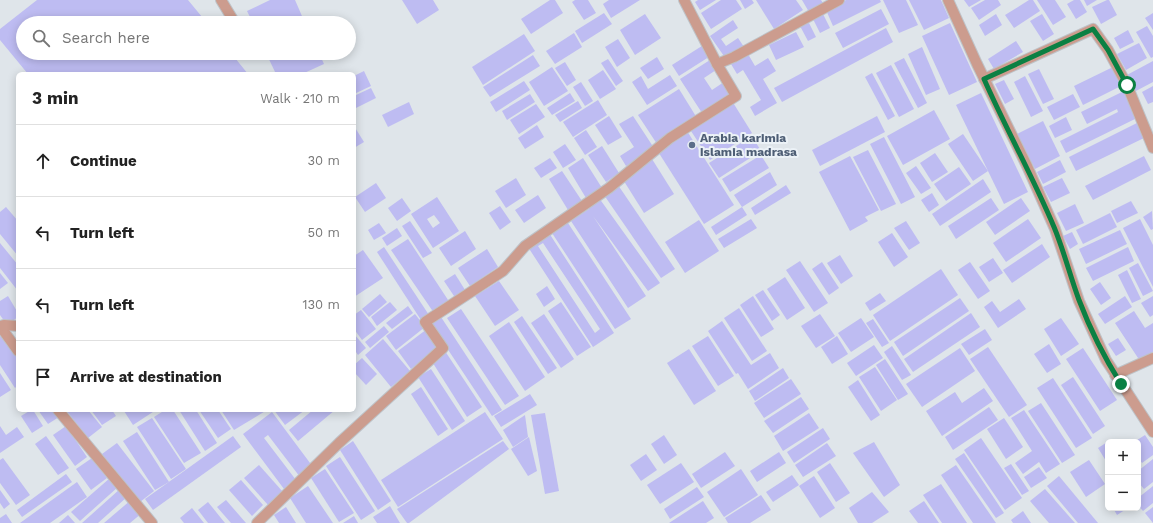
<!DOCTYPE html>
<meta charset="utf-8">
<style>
body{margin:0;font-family:"Work Sans",sans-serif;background:#f6f6f6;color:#222}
.controls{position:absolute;right:12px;bottom:12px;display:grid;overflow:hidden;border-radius:6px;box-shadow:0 2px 10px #0003}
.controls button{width:36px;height:36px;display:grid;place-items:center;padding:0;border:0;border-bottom:1px solid #e0e0e0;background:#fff;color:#222;font:20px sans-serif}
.stop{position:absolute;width:12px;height:12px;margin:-9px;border:3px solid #0b8043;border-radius:50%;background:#fff}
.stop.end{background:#0b8043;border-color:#fff;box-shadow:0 1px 4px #0008}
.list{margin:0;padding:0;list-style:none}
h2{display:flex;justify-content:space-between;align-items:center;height:52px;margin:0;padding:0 16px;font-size:17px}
h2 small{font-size:13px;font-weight:400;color:#767676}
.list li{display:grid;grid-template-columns:26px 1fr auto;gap:12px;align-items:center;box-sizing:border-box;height:72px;padding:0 16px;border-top:1px solid #e0e0e0}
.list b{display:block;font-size:15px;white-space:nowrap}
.list em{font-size:13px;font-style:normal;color:#767676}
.icon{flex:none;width:22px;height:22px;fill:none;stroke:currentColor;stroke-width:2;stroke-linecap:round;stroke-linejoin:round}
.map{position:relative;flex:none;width:1153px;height:523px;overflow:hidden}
.search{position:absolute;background:#fff;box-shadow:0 2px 10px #0003;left:16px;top:16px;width:340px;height:44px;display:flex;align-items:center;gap:10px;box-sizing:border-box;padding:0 14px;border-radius:22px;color:#767676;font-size:15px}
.panel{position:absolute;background:#fff;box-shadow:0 2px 10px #0003;left:16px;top:72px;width:340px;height:340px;border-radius:6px}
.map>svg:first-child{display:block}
.building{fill:#bebcf2;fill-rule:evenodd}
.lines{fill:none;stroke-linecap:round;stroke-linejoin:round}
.minor-casing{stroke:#bec3c8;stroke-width:12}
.minor{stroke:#cc9c8e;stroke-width:10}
.route{stroke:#0b8043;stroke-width:5}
.service-dot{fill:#5c6f8a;stroke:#ecf2f7;stroke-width:1.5}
.labels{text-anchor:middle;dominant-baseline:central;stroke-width:4;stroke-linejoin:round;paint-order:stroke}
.service-label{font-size:12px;font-weight:bold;fill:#4e5e75;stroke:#ecf2f7;text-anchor:start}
</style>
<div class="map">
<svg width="1153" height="523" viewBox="0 0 1153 523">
<rect width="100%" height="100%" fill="#dfe5ea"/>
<!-- building -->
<g class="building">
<path d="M37 0H188L207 23H23V53H231L248 74H28L0 40V29Z"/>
<path d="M270 0H295L305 23H253L247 11Z"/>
<path d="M402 0H433L439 10 417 24Z"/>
<path d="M550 0H555L563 13 531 34 521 19Z"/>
<path d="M575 0H588L596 13 584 20 572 2Z"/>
<path d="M609 0H640L611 18 603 4Z"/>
<path d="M698 0H716L700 10 695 2Z"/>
<path d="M721 0H736L742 9 711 29 701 13Z"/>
<path d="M740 0H752L754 3 745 9Z"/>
<path d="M756 0H796L803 10 774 29Z"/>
<path d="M802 0H821L823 3 809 12Z"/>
<path d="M846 0H880L881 2 833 26 826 10Z"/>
<path d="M883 0H906L918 25 899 33Z"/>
<path d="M909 0H941L949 18 924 30Z"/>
<path d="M964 0H981L969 7Z"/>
<path d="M985 0H998L1001 5 979 20 971 8Z"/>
<path d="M1029 0H1033L1040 11 1014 28 1005 15Z"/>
<path d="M1037 0H1055L1066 17 1053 25Z"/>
<path d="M1074 0H1080L1087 12 1076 19 1067 4Z"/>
<path d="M1084 0H1097L1087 6Z"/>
<path d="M1107 0H1109L1117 15 1101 24 1092 7Z"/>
<path d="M881 9 889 24 843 48 835 33Z"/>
<path d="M822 12 830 28 820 33 812 17Z"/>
<path d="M604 13 612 24 582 43 575 31Z"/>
<path d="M1153 13V30L1145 18Z"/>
<path d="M645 14 661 38 635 55 620 30Z"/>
<path d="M996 14 1002 25 985 36 979 25Z"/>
<path d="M1042 14 1054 34 1043 41 1030 21Z"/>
<path d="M733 20 738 28 721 39 726 46 738 38 744 47 726 59 710 36Z"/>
<path d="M809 23 816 37 808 41 800 26Z"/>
<path d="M950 23 977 82 949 95 922 36Z"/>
<path d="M1147 26 1153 36V57L1151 58 1136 32Z"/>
<path d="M886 28 893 42 782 102 774 88Z"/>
<path d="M1128 30 1134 42 1120 49 1114 38Z"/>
<path d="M796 32 804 47 776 60 769 45Z"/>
<path d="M574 33 582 47 555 64 546 51Z"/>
<path d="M524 34 535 51 483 85 472 67Z"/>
<path d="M618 39 630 58 617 67 605 47Z"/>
<path d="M1016 41 1023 52 994 69 988 59Z"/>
<path d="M1139 43 1147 58 1126 70 1117 54Z"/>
<path d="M705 44 712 55 679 76 672 65Z"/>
<path d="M922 47 940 89 926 95 908 54Z"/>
<path d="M266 53H319L324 64 302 74H276Z"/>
<path d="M748 54 755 66 768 58 776 71 763 79 777 103 755 116 750 107 761 100 743 70 737 74 731 64Z"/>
<path d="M533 55 540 66 490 97 483 87Z"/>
<path d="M657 57 664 69 648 79 640 68Z"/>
<path d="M904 58 927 103 918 108 894 63Z"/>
<path d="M608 59 623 81 616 86 601 63Z"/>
<path d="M710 60 716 70 704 78 712 90 724 82 731 94 702 113 680 79Z"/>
<path d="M1153 61V82L1134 92 1125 76Z"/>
<path d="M565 62 576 80 567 86 555 68Z"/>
<path d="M891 65 914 109 899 117 876 73Z"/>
<path d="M552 67 568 91 544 106 529 82Z"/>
<path d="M1113 67 1123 85 1083 105 1074 86Z"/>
<path d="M1039 69 1054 99 1043 104 1028 74Z"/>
<path d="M603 70 616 89 600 99 588 80Z"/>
<path d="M364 71 371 86 354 94V76Z"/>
<path d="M872 73 895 116 888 120 865 77Z"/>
<path d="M670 75 677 86 647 105 632 82 641 76 648 89Z"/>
<path d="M1025 76 1043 111 1031 117 1014 82Z"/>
<path d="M1004 80 1014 99 1005 104 995 84Z"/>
<path d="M524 81 530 90 496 112 490 102Z"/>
<path d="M581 82 593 101 585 106 573 87Z"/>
<path d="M1153 86V102L1148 104 1142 92Z"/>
<path d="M371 88 376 98 354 109V96Z"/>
<path d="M679 89 697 118 657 144 638 115Z"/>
<path d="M1124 91 1137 118 1066 153 1060 141 1118 112 1117 109 1087 124 1081 112Z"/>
<path d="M570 93 575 101 552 115 547 108Z"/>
<path d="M981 93 1028 192 1004 204 956 105Z"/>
<path d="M530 94 535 102 507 120 502 111Z"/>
<path d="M1073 94 1080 107 1054 120 1047 107Z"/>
<path d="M598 100 607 115 573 137 563 122Z"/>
<path d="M578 101 582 108 560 122 555 115Z"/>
<path d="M732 101 752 133 710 160 689 128Z"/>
<path d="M409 102 414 114 388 127 382 115Z"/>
<path d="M536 104 545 117 519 134 510 120Z"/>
<path d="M934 110 950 139 903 165 887 136Z"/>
<path d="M609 116 622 137 608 145 595 125Z"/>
<path d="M633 116 654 148 626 166 620 156 634 147 619 124Z"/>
<path d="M877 116 885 132 820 166 812 150Z"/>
<path d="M1066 117 1072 130 1055 138 1049 126Z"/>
<path d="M1043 121 1060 156 1035 169 1017 134Z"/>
<path d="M1137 123 1144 138 1076 171 1069 157Z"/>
<path d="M537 125 544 137 525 149 518 138Z"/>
<path d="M354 126 364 142 354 148Z"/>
<path d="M586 130 597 147 585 155 574 138Z"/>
<path d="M687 131 734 205 704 224 657 150Z"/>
<path d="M963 134 988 171 973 181 948 144Z"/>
<path d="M752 136 761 151 719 178 709 163Z"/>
<path d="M884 137 915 197 901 204 870 144Z"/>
<path d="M565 144 576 160 563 168 553 152Z"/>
<path d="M602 146 619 173 606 182 588 155Z"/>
<path d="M868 150 896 204 881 211 853 157Z"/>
<path d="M935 153 948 172 932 182 920 163Z"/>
<path d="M761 155 769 168 730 192 722 179Z"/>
<path d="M850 156 879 210 865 217 868 221 850 231 819 172Z"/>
<path d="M1144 156 1151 170 1093 200 1085 186Z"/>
<path d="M550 158 557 168 541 178 534 168Z"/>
<path d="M583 158 602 188 586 198 568 168Z"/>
<path d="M652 159 674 194 644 213 622 178Z"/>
<path d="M1060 160 1066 172 1043 184 1037 172Z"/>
<path d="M916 166 931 188 921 194 906 173Z"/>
<path d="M959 167 971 184 946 201 934 184Z"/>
<path d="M562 171 582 201 568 210 549 179Z"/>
<path d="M770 172 777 185 742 207 747 215 716 235 711 227 742 207 734 195Z"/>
<path d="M516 178 526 195 506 208 495 191Z"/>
<path d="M1062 178 1070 193 1051 202 1043 187Z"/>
<path d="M983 179 991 192 940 226 932 214Z"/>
<path d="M376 183 386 198 365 212 355 197Z"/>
<path d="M618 185 675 269 661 278 604 195Z"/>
<path d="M786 185 791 193 755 215 751 208Z"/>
<path d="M932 193 939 205 929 212 921 200Z"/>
<path d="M538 195 546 208 524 223 515 210Z"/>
<path d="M437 197 459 231 433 248 411 214ZM434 215 440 223 433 228 427 219Z"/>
<path d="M402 198 411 211 397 221 388 208Z"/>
<path d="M599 198 660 283 648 291 593 216 646 296 628 308 571 221 589 209 588 207Z"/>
<path d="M991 198 999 210 956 239 948 226Z"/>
<path d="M1021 198 1030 211 995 235 986 222Z"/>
<path d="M1131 201 1138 213 1117 223 1111 211Z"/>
<path d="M1075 204 1084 223 1066 231 1057 213Z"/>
<path d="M500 206 511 222 500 230 489 213Z"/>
<path d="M6 207 18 221V256L0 234V212Z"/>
<path d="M1152 211 1153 229 1151 230 1143 217Z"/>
<path d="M1110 213 1117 227 1083 244 1076 230Z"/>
<path d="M751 219 757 228 724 248 718 239Z"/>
<path d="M1028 219 1041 238 1006 262 993 243Z"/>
<path d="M1140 219 1153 245V287L1123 228Z"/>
<path d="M566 220 631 319 615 329 550 230Z"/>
<path d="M699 220 719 251 685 273 665 242Z"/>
<path d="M410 221 432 253 423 258 402 226Z"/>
<path d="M906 221 920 243 909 250 894 228Z"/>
<path d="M379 223 386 233 374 240 368 230Z"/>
<path d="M397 228 402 236 387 246 382 238Z"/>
<path d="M1120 230 1127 244 1086 264 1079 249Z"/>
<path d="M465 231 476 249 451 266 439 248Z"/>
<path d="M1072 232 1078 244 1070 249 1063 236Z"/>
<path d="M549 233 614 333 593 347 528 247ZM543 243 600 329 595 333 538 246Z"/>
<path d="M892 233 908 257 894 267 878 242Z"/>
<path d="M408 239 450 303 434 313 391 250Z"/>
<path d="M0 243 18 265V291L0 268Z"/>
<path d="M1042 244 1050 257 1012 283 1003 270Z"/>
<path d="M384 247 429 315 421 320 377 252Z"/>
<path d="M1128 247 1134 261 1093 281 1086 268Z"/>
<path d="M487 249 498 267 470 286 458 268Z"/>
<path d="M363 250 383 278 354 297V256Z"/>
<path d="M840 255 853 276 841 284 827 263Z"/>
<path d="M993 258 1003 273 989 282 979 267Z"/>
<path d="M800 261 828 303 814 312 786 270Z"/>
<path d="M822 262 839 288 829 295 812 269Z"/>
<path d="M970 262 990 291 978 299 958 270Z"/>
<path d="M1138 263 1153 291 1143 296 1129 268Z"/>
<path d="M941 269 958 295 890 341 873 315Z"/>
<path d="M1127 270 1141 299 1132 303 1118 275Z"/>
<path d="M0 273 8 283 0 289Z"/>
<path d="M455 274 467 293 456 299 444 281Z"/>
<path d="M785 277 805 308 787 320 767 289Z"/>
<path d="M499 281 519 310 495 326 475 296Z"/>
<path d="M1100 282 1111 298 1101 305 1090 289Z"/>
<path d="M547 286 555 299 544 307 536 294Z"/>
<path d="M763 290 780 315 772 321 755 295Z"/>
<path d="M880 293 886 301 870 311 865 303Z"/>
<path d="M380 294 387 302 369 317 362 309Z"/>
<path d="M8 296 18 313V317L7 325 0 315V301Z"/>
<path d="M753 296 774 329 761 337 740 305Z"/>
<path d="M1125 296 1132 307 1105 324 1098 314Z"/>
<path d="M1153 296V315L1150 317 1141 303Z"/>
<path d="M960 298 969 311 903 356 894 342Z"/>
<path d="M1019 299 1026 309 998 328 984 307 992 301 1000 312Z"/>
<path d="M390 302 397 310 377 326 371 317Z"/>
<path d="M561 302 591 347 577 356 548 311Z"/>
<path d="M408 306 413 313 392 329 386 323Z"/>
<path d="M739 308 767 351 752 361 724 318Z"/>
<path d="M461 309 519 396 505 405 447 318Z"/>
<path d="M361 310 376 329 362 340 354 329V315Z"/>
<path d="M1134 311 1145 328 1153 323V352L1140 361 1115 323Z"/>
<path d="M971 313 980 327 913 372 904 359Z"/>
<path d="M415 314 425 327 396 350 386 336Z"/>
<path d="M544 314 574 359 561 368 531 323Z"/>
<path d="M820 314 835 336 816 348 801 326Z"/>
<path d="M522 316 557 368 548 374 514 322Z"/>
<path d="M441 317 502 410 492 416 431 324Z"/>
<path d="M861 318 874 337 851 352 838 333Z"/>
<path d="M1061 318 1079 344 1061 356 1044 329Z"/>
<path d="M873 319 889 343 882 347 866 323Z"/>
<path d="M722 321 751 365 770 353 779 368 748 389 738 373 736 374 708 331Z"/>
<path d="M509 322 545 377 525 391 489 336Z"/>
<path d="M384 326 389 332 370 348 365 342Z"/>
<path d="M427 329 440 346 411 369 398 351Z"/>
<path d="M985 329 992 340 969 355 961 344Z"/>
<path d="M354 334 366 348 358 355 354 349Z"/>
<path d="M3 335 18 357V385L15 388 0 365V337Z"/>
<path d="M708 336 734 376 718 386 692 346Z"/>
<path d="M837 336 848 354 832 364 821 347Z"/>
<path d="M1118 338 1126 350 1116 356 1108 344Z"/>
<path d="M383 339 410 371 391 387 365 355Z"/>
<path d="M1049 344 1061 364 1047 373 1034 354Z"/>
<path d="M874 345 883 358 856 376 847 363Z"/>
<path d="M892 346 911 375 902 380 884 352Z"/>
<path d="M988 347 1027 405 1009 417 970 359Z"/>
<path d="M960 348 975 371 922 407 906 384Z"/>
<path d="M1083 348 1117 400 1100 411 1066 359Z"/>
<path d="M689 349 716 391 694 405 667 363Z"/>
<path d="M445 351 482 407 467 417 431 360Z"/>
<path d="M362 358 377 374 366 385 354 372V365Z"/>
<path d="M885 359 908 394 898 400 876 365Z"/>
<path d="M875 367 897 400 881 411 859 377Z"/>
<path d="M783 368 789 378 755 401 749 391Z"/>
<path d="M431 369 465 421 452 430 418 377Z"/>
<path d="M0 373 11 390 0 397Z"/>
<path d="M1073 377 1105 426 1093 434 1061 385Z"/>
<path d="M1053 378 1092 438 1076 448 1037 388Z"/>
<path d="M791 379 801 394 764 418 754 403Z"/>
<path d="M858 380 880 415 871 421 848 387Z"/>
<path d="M421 387 448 429 438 436 411 394Z"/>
<path d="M984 388 993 401 942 436 926 411 955 392 962 403Z"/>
<path d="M530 394 537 405 501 427 494 416Z"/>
<path d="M801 397 809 409 773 433 764 421Z"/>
<path d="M1041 403 1075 455 1062 463 1028 411Z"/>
<path d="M989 407 998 420 953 450 945 437Z"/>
<path d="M31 410H33L43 426 32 433 21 416Z"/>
<path d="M38 410H54L59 417 48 424Z"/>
<path d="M66 410H88L102 427 88 438Z"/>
<path d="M91 410H112L116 416 102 425Z"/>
<path d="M125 410H156L133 425 124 411Z"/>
<path d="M165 410H173L201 453 184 463 154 417Z"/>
<path d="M179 410H196L217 443 205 451Z"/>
<path d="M199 410H218L231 429 218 438Z"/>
<path d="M221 410H267L234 430Z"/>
<path d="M274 410H305L285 425Z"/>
<path d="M313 410H335L298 441 289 430Z"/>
<path d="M1024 410 1060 464 1046 473 1039 462 1023 474 1015 463 1032 451 1011 418Z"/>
<path d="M272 412 313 467 300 477 268 435 264 438 296 480 284 489 243 434Z"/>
<path d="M485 412 503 439 398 507 381 480Z"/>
<path d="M545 413 559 491 545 494 531 415Z"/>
<path d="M809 413 819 428 783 451 774 436Z"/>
<path d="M525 415 528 437 513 447 503 430Z"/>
<path d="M152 418 186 469 171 479 137 427Z"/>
<path d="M1004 418 1023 447 1006 459 987 429Z"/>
<path d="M0 426 6 435 17 427 24 437 0 453Z"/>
<path d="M66 426 87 457 75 466 53 435Z"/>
<path d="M823 428 830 439 794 463 787 452Z"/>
<path d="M137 432 169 482 155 490 123 441Z"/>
<path d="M664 435 677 455 664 464 651 444Z"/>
<path d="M1145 435 1153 447V455L1142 463 1138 457V442H1134Z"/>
<path d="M46 436 69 468 58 475 35 444Z"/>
<path d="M233 436 241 447 153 510 145 499Z"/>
<path d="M529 437 537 471 528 476 511 449Z"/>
<path d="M981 438 1022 498 1005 510 964 450Z"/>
<path d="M1112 439 1114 442H1108V459L1106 461 1098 448Z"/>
<path d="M353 441 391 501 378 510 340 450Z"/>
<path d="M503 441 509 449 409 523H407L397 509Z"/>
<path d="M874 442 900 485 884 497 853 453Z"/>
<path d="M117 443 154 491 140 502 102 454Z"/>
<path d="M827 443 836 456 803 477 795 465Z"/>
<path d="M725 452 735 466 701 488 692 474Z"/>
<path d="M779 452 786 463 757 482 750 471Z"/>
<path d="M964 453 1004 513 996 518 955 459Z"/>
<path d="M646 454 657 470 641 481 630 465Z"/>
<path d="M340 457 375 511 361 520 326 466Z"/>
<path d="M3 458 30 495 16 505 0 483V460Z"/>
<path d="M92 458 107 478 91 490 76 469Z"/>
<path d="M1153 459V482L1144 489 1138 482V471Z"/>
<path d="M1089 460 1105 484 1086 497 1070 472Z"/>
<path d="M681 463 694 482 660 504 647 485Z"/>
<path d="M830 463 850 493 836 502 817 472Z"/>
<path d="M1011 464 1029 491 1022 495 1004 468Z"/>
<path d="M259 465 283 492 268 505 244 478Z"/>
<path d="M956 465 996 523H973L941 475Z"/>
<path d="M1039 467 1047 478 1031 488 1024 477Z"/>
<path d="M325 469 354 513 339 522 311 478Z"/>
<path d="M741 469 758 495 724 517 707 492Z"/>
<path d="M66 474 72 482 22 517 17 510Z"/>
<path d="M792 475 799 485 773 502 766 492Z"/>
<path d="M814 476 835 508 820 518 799 486Z"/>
<path d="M1059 476 1098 523H1078L1047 486Z"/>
<path d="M110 478 118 487 80 521 71 512Z"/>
<path d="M241 480 263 505 252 516 229 490Z"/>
<path d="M77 482 87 497 50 523H20Z"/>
<path d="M941 484 967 523H942L923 495Z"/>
<path d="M308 486 333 523H306L290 498Z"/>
<path d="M1153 486V503L1143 511 1138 505V498Z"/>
<path d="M697 487 704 497 670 519 664 509Z"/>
<path d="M120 489 127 497 98 523H82Z"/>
<path d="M1045 489 1075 523H1049L1030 501Z"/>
<path d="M0 490 10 504 4 509 0 503Z"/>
<path d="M872 492 889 512 872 523H858L849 508Z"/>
<path d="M761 495 771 510 750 523H728L725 518Z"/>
<path d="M131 500 142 513 130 523H104Z"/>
<path d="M226 500 246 523H231L217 507Z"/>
<path d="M703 501 714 518 706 523H669Z"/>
<path d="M924 501 939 523H918L909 511Z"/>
<path d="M208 502 225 523H208L198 510Z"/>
<path d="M390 506 400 523H377L373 517Z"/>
<path d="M286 507 296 523H279L274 515Z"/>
<path d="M1153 507V523L1145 513Z"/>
<path d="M192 508 204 523H184L180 518Z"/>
<path d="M1113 508H1128L1117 515Z"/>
<path d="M1023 511 1031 523H1013L1011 520Z"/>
<path d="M6 514 12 523H0V518Z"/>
<path d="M68 515 75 523H59Z"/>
<path d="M354 516 358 523H343Z"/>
</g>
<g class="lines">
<defs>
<g id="minor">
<path d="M221 0 235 23"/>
<path d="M684 0 717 64 734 57 839 0"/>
<path d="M948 0 977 64 1027 166 1055 229 1079 301 1106 360 1153 432"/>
<path d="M984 79 1093 29 1108 50 1127 85 1153 148"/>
<path d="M0 326 18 351"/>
<path d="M1 326 4 325 18 326"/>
<path d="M1115 375 1153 358"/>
<path d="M58 410 152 523"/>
<path d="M257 523 339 443 443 348 425 322 503 271 525 246 609 188 670 138 736 96 717 64"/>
</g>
</defs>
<!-- minor casing -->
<use href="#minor" class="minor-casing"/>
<!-- minor -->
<use href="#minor" class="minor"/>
</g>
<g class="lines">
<!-- route -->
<path class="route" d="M1121 384C1104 357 1090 329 1079 300 1070 276 1064 251 1054 227 1033 177 1006 129 984 79L1093 29 1108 50 1127 85"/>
</g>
<!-- markers -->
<circle class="service-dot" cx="692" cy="145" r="4"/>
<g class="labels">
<!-- service labels -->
<g class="service-label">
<text x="700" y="138">Arabia karimia<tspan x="700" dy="14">islamia madrasa</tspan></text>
</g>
</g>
</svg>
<div class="controls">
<button>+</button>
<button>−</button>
</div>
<div class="stop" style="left:1127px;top:85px"></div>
<div class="stop end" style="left:1121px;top:384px"></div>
<div class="search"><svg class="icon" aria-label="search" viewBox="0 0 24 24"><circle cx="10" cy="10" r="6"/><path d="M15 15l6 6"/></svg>Search here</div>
<section class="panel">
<h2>3 min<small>Walk · 210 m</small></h2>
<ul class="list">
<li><svg class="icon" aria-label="ahead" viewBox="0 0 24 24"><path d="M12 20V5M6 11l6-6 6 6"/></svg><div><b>Continue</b></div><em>30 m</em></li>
<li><svg class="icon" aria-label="left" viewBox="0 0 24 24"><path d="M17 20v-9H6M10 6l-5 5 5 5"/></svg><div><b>Turn left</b></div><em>50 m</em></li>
<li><svg class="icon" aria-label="left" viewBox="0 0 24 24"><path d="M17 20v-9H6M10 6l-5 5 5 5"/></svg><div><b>Turn left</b></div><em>130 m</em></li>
<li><svg class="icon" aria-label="arrive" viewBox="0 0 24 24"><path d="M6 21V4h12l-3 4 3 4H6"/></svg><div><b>Arrive at destination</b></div></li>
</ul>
</section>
</div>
